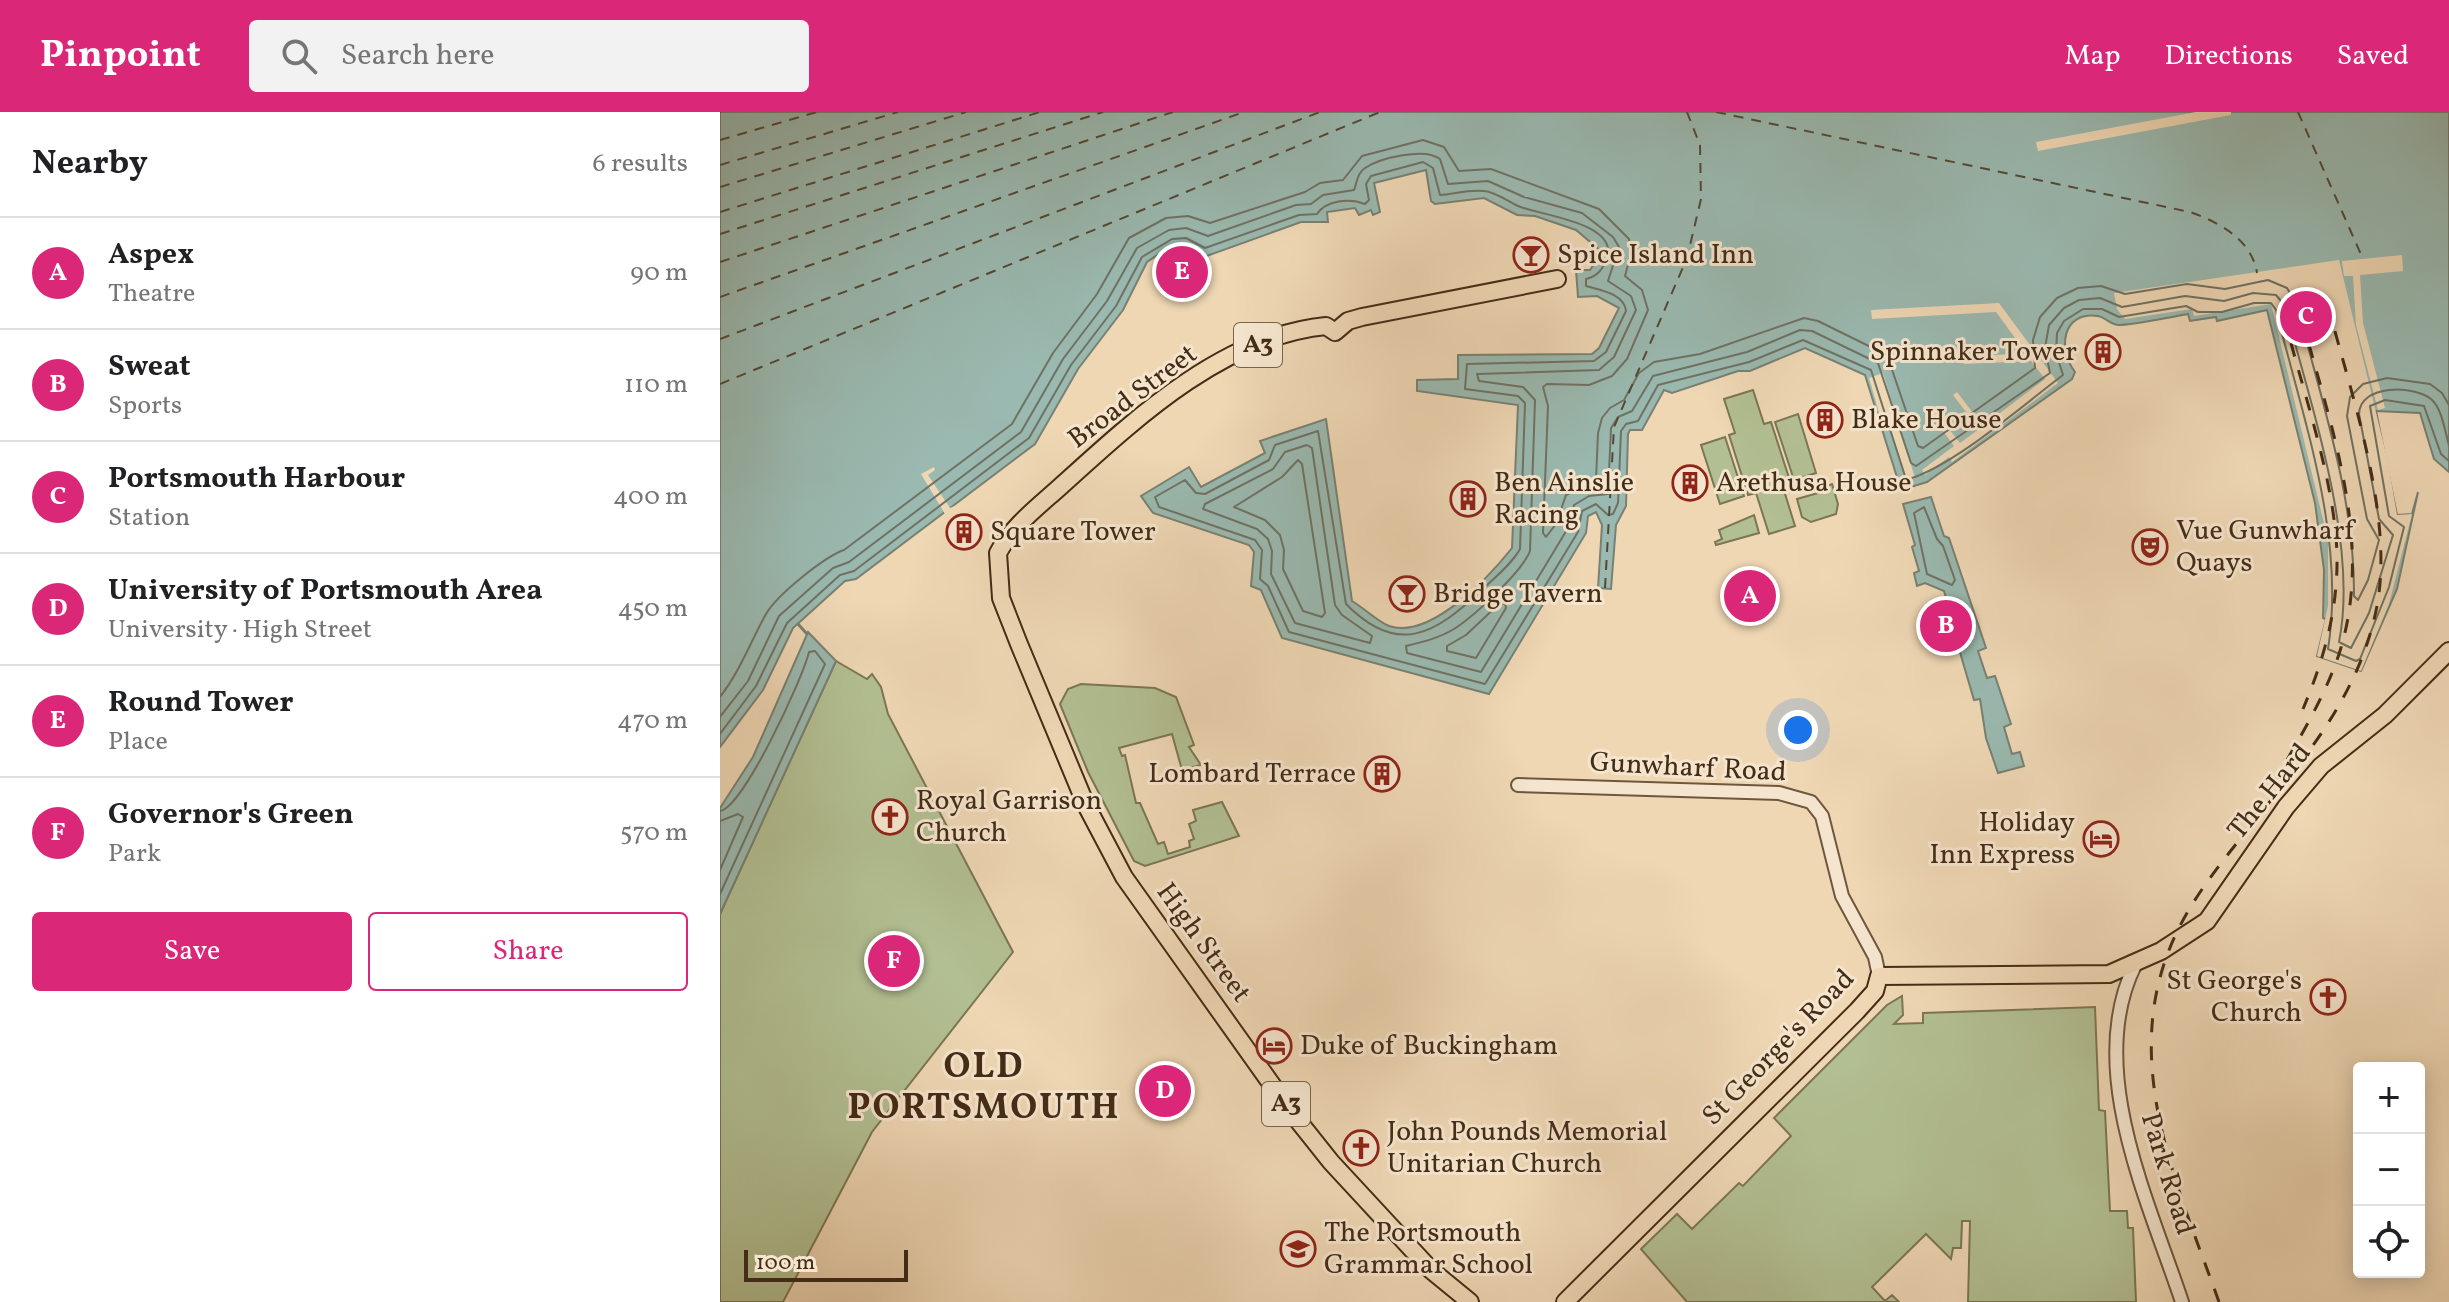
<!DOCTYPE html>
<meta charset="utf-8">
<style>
body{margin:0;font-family:Vollkorn,serif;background:#f2f2f2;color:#202124}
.controls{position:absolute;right:24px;bottom:24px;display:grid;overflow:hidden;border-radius:8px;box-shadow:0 4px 20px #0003}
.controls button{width:72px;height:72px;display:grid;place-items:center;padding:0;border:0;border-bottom:2px solid #e0e0e0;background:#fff;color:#202124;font:40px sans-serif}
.scale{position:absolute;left:24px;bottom:20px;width:164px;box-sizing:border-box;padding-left:8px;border:4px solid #442c16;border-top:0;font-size:22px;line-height:28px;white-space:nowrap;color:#442c16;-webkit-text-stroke:6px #f5e5ce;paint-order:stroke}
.you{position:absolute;left:1078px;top:618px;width:28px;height:28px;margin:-20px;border:6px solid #fff;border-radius:50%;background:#1a73e8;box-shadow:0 0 0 12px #1a73e833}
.badge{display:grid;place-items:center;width:52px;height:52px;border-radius:50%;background:#db2777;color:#fff;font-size:26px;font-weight:700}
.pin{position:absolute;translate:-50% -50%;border:4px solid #fff;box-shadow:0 2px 8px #0006}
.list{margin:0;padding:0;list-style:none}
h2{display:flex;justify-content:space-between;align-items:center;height:104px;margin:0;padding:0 32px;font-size:34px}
h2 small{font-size:26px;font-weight:400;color:#757577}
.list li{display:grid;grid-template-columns:52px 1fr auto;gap:24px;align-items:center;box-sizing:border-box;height:112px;padding:0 32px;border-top:2px solid #e0e0e0}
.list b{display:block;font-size:30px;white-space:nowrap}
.list p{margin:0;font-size:26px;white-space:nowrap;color:#757577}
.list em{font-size:26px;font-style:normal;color:#757577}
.actions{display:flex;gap:16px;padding:24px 32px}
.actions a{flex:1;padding:18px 0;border:2px solid #db2777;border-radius:8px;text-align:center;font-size:28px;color:#db2777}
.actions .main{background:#db2777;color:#fff}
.icon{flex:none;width:44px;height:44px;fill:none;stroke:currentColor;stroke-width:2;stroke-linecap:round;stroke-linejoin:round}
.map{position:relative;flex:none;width:1729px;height:1190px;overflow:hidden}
header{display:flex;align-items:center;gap:48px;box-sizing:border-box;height:112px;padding:0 40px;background:#db2777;color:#fff}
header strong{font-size:38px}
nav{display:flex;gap:44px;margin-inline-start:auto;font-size:28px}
.search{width:560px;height:72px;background:#f2f2f2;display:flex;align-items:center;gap:20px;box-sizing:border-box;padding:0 28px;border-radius:8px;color:#757577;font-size:30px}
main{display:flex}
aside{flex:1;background:#fff}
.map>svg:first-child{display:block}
.green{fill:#b2bf92;stroke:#7b7654;stroke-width:2}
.water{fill:#9ab9b0;stroke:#788172;stroke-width:2}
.pier{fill:#efd7b4}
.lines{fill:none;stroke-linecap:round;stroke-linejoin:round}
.shore{stroke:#6f7263;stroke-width:2}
.stream{stroke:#788172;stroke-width:3}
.ferry{stroke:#554835;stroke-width:2;stroke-dasharray:10 8;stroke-linecap:butt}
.minor-casing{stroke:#6f573e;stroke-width:16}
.major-casing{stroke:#442c16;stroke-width:20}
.minor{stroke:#f5e5ce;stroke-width:12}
.major{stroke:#efd7b4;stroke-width:16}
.rail{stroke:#442c16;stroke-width:3;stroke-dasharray:14 14;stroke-linecap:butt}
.labels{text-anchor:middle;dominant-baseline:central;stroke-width:6;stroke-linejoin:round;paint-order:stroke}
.shield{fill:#f5e5ce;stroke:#79644d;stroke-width:2}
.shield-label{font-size:26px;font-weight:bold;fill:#442c16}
.poi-label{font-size:28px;fill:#442c16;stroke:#f5e5ce;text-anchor:start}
.street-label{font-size:28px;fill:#442c16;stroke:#f5e5ce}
.district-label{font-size:36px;font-weight:bold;letter-spacing:2px;fill:#442c16;stroke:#f5e5ce}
</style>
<header>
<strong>Pinpoint</strong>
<div class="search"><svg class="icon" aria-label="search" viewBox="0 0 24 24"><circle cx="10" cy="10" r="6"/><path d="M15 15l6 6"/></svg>Search here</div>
<nav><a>Map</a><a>Directions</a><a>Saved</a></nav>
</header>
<main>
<aside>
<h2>Nearby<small>6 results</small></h2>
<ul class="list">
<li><span class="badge">A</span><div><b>Aspex</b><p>Theatre</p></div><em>90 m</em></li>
<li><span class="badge">B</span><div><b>Sweat</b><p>Sports</p></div><em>110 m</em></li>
<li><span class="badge">C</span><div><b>Portsmouth Harbour</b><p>Station</p></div><em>400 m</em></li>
<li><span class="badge">D</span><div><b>University of Portsmouth Area</b><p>University · High Street</p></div><em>450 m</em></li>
<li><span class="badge">E</span><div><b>Round Tower</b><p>Place</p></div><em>470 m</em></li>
<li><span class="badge">F</span><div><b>Governor's Green</b><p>Park</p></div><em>570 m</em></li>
</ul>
<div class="actions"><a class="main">Save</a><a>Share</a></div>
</aside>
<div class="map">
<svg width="1729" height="1190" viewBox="0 0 1729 1190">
<rect width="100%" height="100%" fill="#efd7b4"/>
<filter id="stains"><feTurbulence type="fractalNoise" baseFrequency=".0025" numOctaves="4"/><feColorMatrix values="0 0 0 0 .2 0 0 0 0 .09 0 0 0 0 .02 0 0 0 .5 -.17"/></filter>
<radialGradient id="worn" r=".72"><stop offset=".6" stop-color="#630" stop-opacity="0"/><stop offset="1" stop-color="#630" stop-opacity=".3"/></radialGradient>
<!-- green -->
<g class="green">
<path d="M1033 278 1044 312 1051 310 1070 369 1062 372 1075 414 1049 422 1036 381 1028 383 1009 323 1015 321 1004 287Z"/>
<path d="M1078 302 1096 361 1074 368 1055 310Z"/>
<path d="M1005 325 1024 384 1000 392 981 333Z"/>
<path d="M1112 372 1118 392 1116 402 1091 410 1082 405 1077 387 1105 379 1104 375Z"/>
<path d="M1034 403 1039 421 996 433 995 430 1002 427 999 418Z"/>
<path d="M116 549 147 567 152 562 161 575 168 602 293 840 152 1020 63 1190H0V802Z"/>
<path d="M361 572 435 576 456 585 474 633 469 635 481 653 462 658 452 622 399 636 402 644 405 643 416 691H420L438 732 444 730 448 742 470 735 469 729 474 727 469 712 476 709 473 698 502 690 519 724 425 754 414 749 368 660 340 592 348 577Z"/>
<path d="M1182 884 1183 903 1174 912 1203 911V901L1375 895 1379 998 1385 999 1390 1099H1407L1408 1116H1413L1416 1190H1248L1250 1109H1242L1241 1136H1233L1231 1147 1206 1122 1152 1175 1165 1189 1172 1183 1179 1190H967L921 1137 957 1102 972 1117 1019 1071 1023 1074 1071 1024 1054 1006 1167 893Z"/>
</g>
<!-- water -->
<g class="water">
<path d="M0 0H1729V360L1714 347 1700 301 1656 299 1677 403 1692 402 1698 380 1677 477 1641 559 1597 544 1606 507 1603 506 1604 458 1595 391 1547 198 1497 209 1496 205 1470 209 1468 202C1446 206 1423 211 1400 213 1392 214 1387 206 1378 204 1341 199 1338 238 1355 260L1352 267 1207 370 1181 378 1145 263 1085 236 1030 259H1018L952 281 944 278 922 318H910L908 322 906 394 896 413 891 477 878 476 882 413 876 400 868 404 866 421 769 582 562 526 541 478 531 474 534 440 529 433 433 401 421 384 469 355 481 375 545 341 540 329 606 307 632 489C644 496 657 509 669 514 710 528 769 465 792 436L798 293 697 279V268L738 267V243L872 242 879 236 899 196 877 184 858 185 856 158H870L882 140 856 118 815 104 797 103 764 86 715 92 711 89 706 58 654 71 660 100 653 103 651 98 639 103 635 96 607 100 608 110H581L481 146 473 137 463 134 442 140 427 150 403 198 358 257 315 332 136 467 125 469 73 516 43 578 0 635Z"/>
<path d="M1211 385 1224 424 1229 426 1266 536 1258 539 1267 566 1275 564 1291 612 1284 615 1292 642 1300 640 1304 654 1278 661 1266 626 1260 587 1254 588 1232 513 1236 499 1228 493 1224 479 1205 471 1197 474 1194 461 1199 459 1192 435 1195 433 1183 392Z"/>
<path d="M88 520 116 549 0 802V696L33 645Z"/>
</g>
<!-- pier -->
<g class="pier">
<path d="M1476 0H1511V3L1318 39 1316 30Z"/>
<path d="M1682 143 1683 159 1640 163 1643 211 1665 296 1658 298 1636 213 1633 164H1624L1622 149Z"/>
<path d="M1619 148 1668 350 1677 403 1692 402 1669 492 1641 559 1597 544 1608 494V428L1551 192 1474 204 1472 197 1405 207 1397 197 1394 181Z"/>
<path d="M1279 191 1338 271 1232 350 1229 345 1205 363 1202 358 1234 334 1209 300 1213 297 1240 331 1259 317 1233 283 1237 280 1263 314 1325 267 1311 249 1244 252 1243 245 1306 241 1276 200 1152 207 1151 198Z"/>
<path d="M1163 261 1195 366 1187 369 1166 303 1160 304 1149 266Z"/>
<path d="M214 355 215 358 208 363 230 396 246 389 230 402H225L201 362Z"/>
</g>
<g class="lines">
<!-- shore -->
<g class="shore">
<path d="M587 333 592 336 615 493 622 503 652 524 650 531 575 511 551 462 552 439 548 427 537 417 483 397 485 392 553 357 565 340Z"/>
<path d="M578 348 582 352 605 501 602 505 583 499 563 457 564 438 560 423 545 408 514 395 562 365Z"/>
<path d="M1204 395 1217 427 1223 434 1235 468 1232 473 1207 462 1194 401Z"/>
<path d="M780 491 785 492 786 496 756 546 727 539V534L746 523Z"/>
<path d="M0 585C20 559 30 531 46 502 57 483 104 445 124 438L292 312 333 241 377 182 409 126 446 106 468 104 490 111 585 80 600 71 623 68 642 44 703 28 724 35 739 59 771 57 879 97 909 127 911 142 905 164 922 178 928 198 907 247 892 264 869 273 827 272 823 275 828 294 823 421 826 425 836 412 846 383 876 368 878 321 882 306 890 296 904 288 919 261 934 250 980 242 1084 206 1098 209 1167 243 1198 334 1203 336 1315 256 1313 228 1320 205 1337 186 1358 176 1381 174 1405 182 1467 172 1505 177 1548 168 1567 176 1577 193C1601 288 1635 385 1634 484L1638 488 1648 468 1659 428 1647 407 1627 304 1630 285 1643 272 1667 266 1710 272 1722 281 1729 293"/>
<path d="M0 605 28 569 59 504 113 456 129 450 301 320 343 247 387 189 417 136 449 118 466 116 488 124 576 93 591 92 603 83 634 78C637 71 637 61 645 56 660 46 705 35 720 47L728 72 768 69 804 85 862 101 893 125 899 135 888 169 911 184 916 198 894 245 879 258 757 262 759 269 803 275 815 288 810 439C802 460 753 505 734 517 719 526 703 530 686 534L687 541 761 560 848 416 854 393 869 384 888 382 891 316 898 305 912 299 933 264 1027 240 1080 218 1092 219 1158 251 1191 351 1196 354 1330 261 1325 236 1329 213 1344 196 1359 188 1380 186 1402 195 1465 184 1504 189 1533 181 1556 183 1565 194C1590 292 1639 432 1619 530L1631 536 1649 501 1673 423 1659 407 1639 302C1640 272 1694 273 1711 287 1722 296 1725 320 1729 333"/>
<path d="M0 622 36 574 67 511 120 463 134 459 309 326 351 253 396 194 422 145 452 127 466 126 485 136 579 103 597 102C606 88 630 86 645 92L649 88 646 72 651 64 703 50 713 56 720 83C734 82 750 77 764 79 776 80 787 89 798 94 817 103 899 110 887 146 883 157 878 164 866 167V174C879 178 904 181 906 199L886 240 874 249 747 252 745 277 798 284 805 291 800 437C791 453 775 465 762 478 715 522 678 545 626 492L598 319 555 333 549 348 485 382 476 381 465 368 435 385 439 395 535 428 542 438 540 467 548 474 569 520 765 572 858 420 862 399 876 392 888 403 893 402 898 391 901 319 906 312 918 309 938 273 1029 250 1083 228 1151 258 1185 364 1189 367C1235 353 1303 293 1343 263L1336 241 1337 221 1344 209 1363 197H1382L1399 205 1466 194 1478 200H1502L1534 191H1551L1556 198C1583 307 1626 425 1608 537L1636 549 1640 547 1669 475 1684 415 1669 404 1650 294 1665 288 1704 294 1721 342 1729 349"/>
<path d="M0 699C23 696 83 566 89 540L95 539 105 552 0 782"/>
<path d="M0 709 18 702 23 705 0 758"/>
</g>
<!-- stream -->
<path class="stream" d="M78 512 87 522"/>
<!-- ferry -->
<g class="ferry">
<path d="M0 0H1"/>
<path d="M996 0 1470 100C1499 110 1532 128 1537 161"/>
<path d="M1578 0 1643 147"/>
<path d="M0 28 97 0"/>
<path d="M0 53 178 0"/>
<path d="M0 75 246 0"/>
<path d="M0 100 320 0"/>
<path d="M0 122 383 0"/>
<path d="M0 150 453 0"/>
<path d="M0 185 524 0"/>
<path d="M0 227 600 0"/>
<path d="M0 272 660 0"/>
<path d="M885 476 894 315 967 146 981 87 980 33 967 0"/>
</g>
<defs>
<g id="minor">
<path d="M798 673 1059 681 1091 690 1102 704 1122 784 1155 845 1159 864"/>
<path d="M1415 853C1364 956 1429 1090 1462 1190"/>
</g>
<g id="major">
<path d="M750 1190 711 1158 611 1050 572 1001 404 765 366 693 299 532 281 486 278 441C292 414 319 394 341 374 414 308 503 224 606 214L615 220 628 209 642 205 837 167"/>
<path d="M845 1190 1137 899 1155 879 1159 864 1389 862 1441 839 1487 809 1566 695 1601 654 1665 603 1729 539"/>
</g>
</defs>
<!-- minor casing -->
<use href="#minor" class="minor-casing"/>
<!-- major casing -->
<use href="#major" class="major-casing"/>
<!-- minor -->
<use href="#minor" class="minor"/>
<!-- major -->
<use href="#major" class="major"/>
<!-- rail -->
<g class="rail">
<path d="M1564 204C1582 278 1615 368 1617 443 1618 498 1604 547 1583 597"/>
<path d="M1553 672C1576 632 1601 592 1617 548 1657 434 1610 314 1581 203"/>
<path d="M1499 1190C1453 1061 1391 932 1467 801 1492 758 1528 719 1558 679 1603 623 1643 567 1657 494 1674 404 1632 286 1609 197"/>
</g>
</g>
<!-- icons -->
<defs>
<symbol id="bar-ring" viewBox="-11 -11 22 22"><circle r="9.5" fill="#f5e5ce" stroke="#8f2418" stroke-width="1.5"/><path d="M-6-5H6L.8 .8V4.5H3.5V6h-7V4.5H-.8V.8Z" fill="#8f2418"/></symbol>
<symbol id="building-ring" viewBox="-11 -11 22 22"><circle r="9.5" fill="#f5e5ce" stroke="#8f2418" stroke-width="1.5"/><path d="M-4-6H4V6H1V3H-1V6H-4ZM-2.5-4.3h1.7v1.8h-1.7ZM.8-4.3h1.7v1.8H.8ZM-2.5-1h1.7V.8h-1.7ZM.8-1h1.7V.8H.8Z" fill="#8f2418"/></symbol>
<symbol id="theatre-ring" viewBox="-11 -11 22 22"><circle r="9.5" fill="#f5e5ce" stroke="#8f2418" stroke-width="1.5"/><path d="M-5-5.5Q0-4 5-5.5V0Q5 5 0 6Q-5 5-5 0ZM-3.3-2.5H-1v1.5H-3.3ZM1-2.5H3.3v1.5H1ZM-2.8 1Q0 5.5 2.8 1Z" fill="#8f2418"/></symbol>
<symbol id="church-ring" viewBox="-11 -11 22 22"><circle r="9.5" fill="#f5e5ce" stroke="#8f2418" stroke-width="1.5"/><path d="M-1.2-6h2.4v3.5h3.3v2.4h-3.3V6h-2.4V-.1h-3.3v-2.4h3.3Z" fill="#8f2418"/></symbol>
<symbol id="hotel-ring" viewBox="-11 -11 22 22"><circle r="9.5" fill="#f5e5ce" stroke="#8f2418" stroke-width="1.5"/><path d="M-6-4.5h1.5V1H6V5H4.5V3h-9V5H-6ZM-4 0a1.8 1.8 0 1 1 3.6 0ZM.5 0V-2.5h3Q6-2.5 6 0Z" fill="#8f2418"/></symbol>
<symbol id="school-ring" viewBox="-11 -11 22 22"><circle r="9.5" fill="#f5e5ce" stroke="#8f2418" stroke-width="1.5"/><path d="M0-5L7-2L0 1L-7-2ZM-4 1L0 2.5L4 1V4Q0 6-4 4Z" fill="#8f2418"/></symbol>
</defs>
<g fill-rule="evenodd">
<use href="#bar-ring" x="791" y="123" width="40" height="40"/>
<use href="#building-ring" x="1363" y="220" width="40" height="40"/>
<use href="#building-ring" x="1085" y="288" width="40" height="40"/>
<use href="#building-ring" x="950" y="351" width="40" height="40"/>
<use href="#building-ring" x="728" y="367" width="40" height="40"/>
<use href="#building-ring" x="224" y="400" width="40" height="40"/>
<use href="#theatre-ring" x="1410" y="415" width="40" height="40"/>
<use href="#bar-ring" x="667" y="462" width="40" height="40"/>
<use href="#building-ring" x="642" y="642" width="40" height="40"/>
<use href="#church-ring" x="150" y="685" width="40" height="40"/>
<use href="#hotel-ring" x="1361" y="707" width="40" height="40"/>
<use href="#church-ring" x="1588" y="865" width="40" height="40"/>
<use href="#hotel-ring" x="534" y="914" width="40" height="40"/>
<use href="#church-ring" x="621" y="1016" width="40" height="40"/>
<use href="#school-ring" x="558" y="1117" width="40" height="40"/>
</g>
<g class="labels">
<!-- shield labels -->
<g class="shield">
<rect x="514" y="211" width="48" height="44" rx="6"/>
<rect x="542" y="970" width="48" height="44" rx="6"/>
</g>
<g class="shield-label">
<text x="538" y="233">A3</text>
<text x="566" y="992">A3</text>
</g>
<!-- poi labels -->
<g class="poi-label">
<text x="837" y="143">Spice Island Inn</text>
<text x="1357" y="240" text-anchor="end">Spinnaker Tower</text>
<text x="1131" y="308">Blake House</text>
<text x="774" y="371">Ben Ainslie<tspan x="774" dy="32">Racing</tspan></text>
<text x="996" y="371">Arethusa House</text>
<text x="1456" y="419">Vue Gunwharf<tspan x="1456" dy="32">Quays</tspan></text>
<text x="270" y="420">Square Tower</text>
<text x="713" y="482">Bridge Tavern</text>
<text x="636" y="662" text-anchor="end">Lombard Terrace</text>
<text x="196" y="689">Royal Garrison<tspan x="196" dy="32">Church</tspan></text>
<text x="1355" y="711" text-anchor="end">Holiday<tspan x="1355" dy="32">Inn Express</tspan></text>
<text x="1582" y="869" text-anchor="end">St George's<tspan x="1582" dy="32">Church</tspan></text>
<text x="580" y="934">Duke of Buckingham</text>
<text x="667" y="1020">John Pounds Memorial<tspan x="667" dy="32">Unitarian Church</tspan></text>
<text x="604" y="1121">The Portsmouth<tspan x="604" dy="32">Grammar School</tspan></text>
</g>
<!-- street labels -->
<g class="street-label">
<text transform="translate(413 285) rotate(-37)">Broad Street</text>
<text transform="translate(968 656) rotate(3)">Gunwharf Road</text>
<text transform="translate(1550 680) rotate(-51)">The Hard</text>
<text transform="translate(483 831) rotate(54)">High Street</text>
<text transform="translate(1059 936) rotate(-46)">St George's Road</text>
<text transform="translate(1447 1062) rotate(73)">Park Road</text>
</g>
<!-- district labels -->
<g class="district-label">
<text x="264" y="956">OLD<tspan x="264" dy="41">PORTSMOUTH</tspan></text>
</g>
</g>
<rect width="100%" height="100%" filter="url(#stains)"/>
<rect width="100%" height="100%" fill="url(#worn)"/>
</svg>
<div class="controls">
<button>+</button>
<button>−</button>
<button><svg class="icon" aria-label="locate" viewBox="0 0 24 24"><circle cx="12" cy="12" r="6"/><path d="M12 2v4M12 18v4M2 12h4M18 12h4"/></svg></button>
</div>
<div class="scale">100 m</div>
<div class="you"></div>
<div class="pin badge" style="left:1030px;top:484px">A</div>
<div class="pin badge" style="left:1226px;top:514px">B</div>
<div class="pin badge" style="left:1586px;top:205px">C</div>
<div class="pin badge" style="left:445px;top:979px">D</div>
<div class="pin badge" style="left:462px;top:160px">E</div>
<div class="pin badge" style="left:174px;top:849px">F</div>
</div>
</main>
